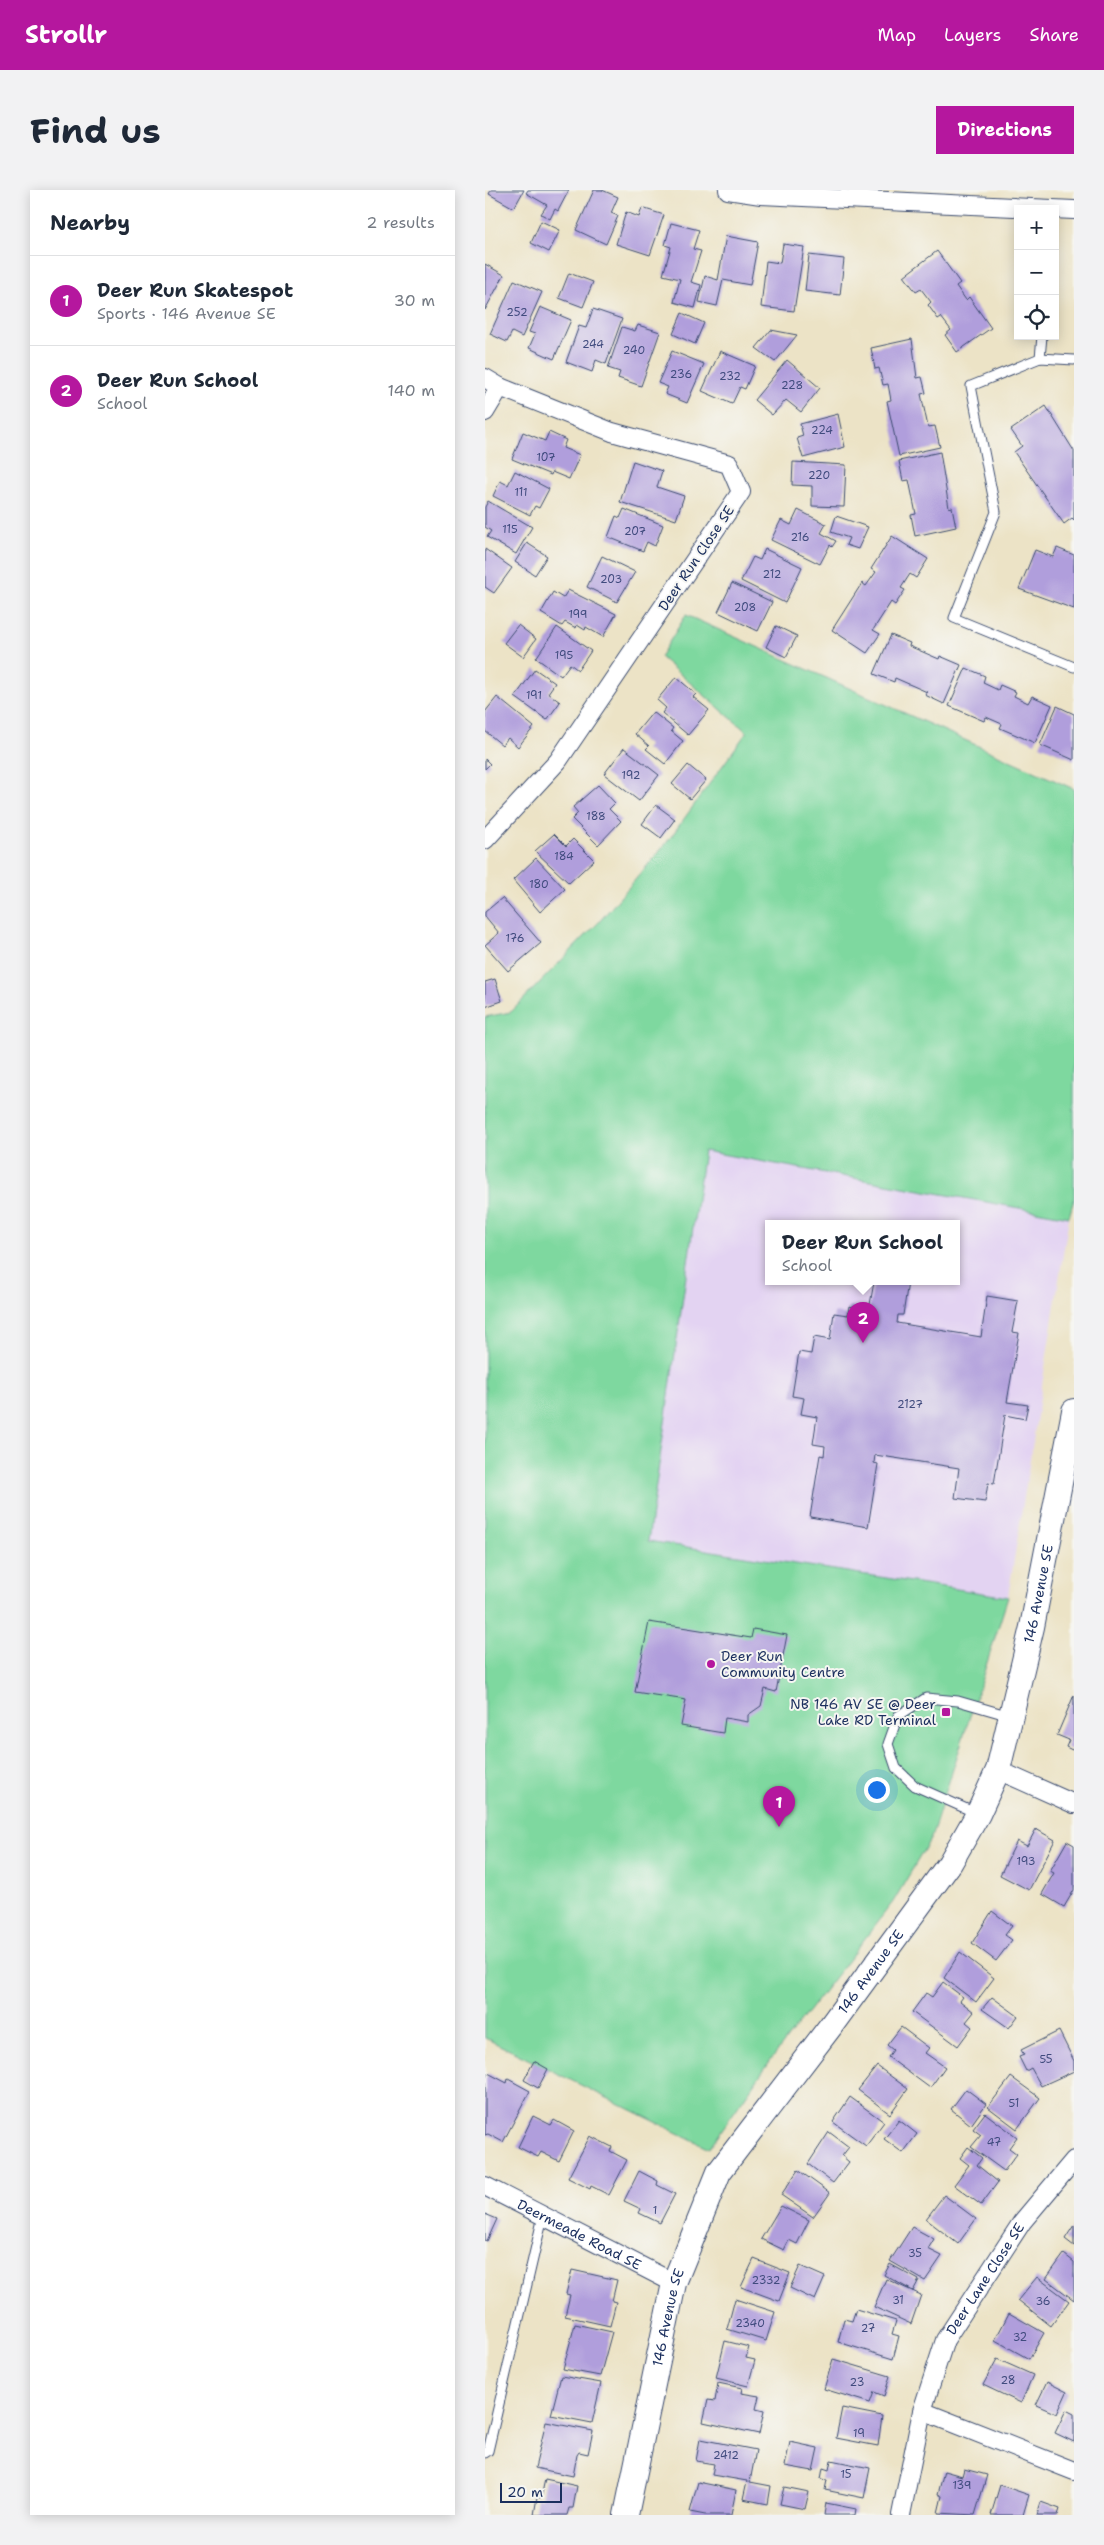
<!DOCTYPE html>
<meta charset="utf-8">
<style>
body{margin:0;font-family:"Shantell Sans",sans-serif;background:#f2f2f3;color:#1f2937}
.controls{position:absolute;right:15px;top:15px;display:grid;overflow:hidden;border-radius:0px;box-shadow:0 2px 12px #0003}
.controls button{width:45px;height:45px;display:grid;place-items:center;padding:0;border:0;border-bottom:1px solid #e0e1e3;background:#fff;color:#1f2937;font:25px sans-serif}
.scale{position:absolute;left:15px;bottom:12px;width:62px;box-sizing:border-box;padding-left:5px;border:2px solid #1b2f5e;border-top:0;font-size:14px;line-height:18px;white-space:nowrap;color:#1b2f5e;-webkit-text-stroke:4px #f6f6f2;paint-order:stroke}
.you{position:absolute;left:391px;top:1599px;width:18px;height:18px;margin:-12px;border:4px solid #fff;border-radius:50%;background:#1a73e8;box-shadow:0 0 0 8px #1a73e833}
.badge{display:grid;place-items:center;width:32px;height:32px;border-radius:50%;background:#b5179e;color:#fff;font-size:16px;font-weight:700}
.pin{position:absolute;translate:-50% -41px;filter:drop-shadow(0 1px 2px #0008)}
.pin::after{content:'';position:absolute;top:26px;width:18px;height:15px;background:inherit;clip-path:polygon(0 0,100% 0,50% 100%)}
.popup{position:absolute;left:280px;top:1030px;width:195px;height:65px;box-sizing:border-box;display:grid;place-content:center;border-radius:0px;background:#fff;filter:drop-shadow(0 1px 4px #0005);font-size:16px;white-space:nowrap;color:#747a83}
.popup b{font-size:19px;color:#1f2937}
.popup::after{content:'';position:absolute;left:50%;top:100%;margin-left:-10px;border:10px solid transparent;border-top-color:#fff}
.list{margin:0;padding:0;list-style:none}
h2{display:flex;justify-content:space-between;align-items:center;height:65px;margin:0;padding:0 20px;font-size:21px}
h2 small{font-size:16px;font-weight:400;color:#747a83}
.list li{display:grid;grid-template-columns:32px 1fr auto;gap:15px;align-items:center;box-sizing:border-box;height:90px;padding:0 20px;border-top:1px solid #e0e1e3}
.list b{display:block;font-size:19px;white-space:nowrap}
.list p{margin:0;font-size:16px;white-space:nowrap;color:#747a83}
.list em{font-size:16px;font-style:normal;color:#747a83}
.icon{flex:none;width:28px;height:28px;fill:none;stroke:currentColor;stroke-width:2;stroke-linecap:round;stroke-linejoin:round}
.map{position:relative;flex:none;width:589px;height:2325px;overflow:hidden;border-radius:0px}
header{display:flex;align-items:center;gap:30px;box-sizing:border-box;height:70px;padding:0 25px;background:#b5179e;color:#fff}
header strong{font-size:24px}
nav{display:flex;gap:28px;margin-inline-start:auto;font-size:18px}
.intro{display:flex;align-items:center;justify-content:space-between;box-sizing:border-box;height:120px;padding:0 30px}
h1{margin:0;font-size:35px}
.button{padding:12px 22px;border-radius:0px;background:#b5179e;color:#fff;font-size:18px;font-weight:700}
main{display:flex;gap:30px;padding:0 30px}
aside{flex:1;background:#fff;border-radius:0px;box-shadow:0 2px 12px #0003}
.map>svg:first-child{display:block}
.built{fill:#e3d3f2;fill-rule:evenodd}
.green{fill:#7ed89f;stroke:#4c847e}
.building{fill:#b09edc}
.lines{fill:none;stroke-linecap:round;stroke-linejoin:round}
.lane-casing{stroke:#3a4a6e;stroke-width:11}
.street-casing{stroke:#3a4a6e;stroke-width:20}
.secondary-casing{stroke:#3a4a6e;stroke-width:26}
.lane{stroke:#fff;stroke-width:9}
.street{stroke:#fff;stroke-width:18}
.secondary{stroke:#fff;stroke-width:24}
.poi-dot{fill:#b5179e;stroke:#f6f6f2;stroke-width:2}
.labels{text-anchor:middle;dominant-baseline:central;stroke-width:4;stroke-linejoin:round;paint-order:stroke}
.number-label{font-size:11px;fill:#404b7e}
.street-label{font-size:14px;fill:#1b2f5e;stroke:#f6f6f2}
.poi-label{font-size:14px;fill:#1b2f5e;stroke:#f6f6f2;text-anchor:start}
</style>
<header>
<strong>Strollr</strong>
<nav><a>Map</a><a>Layers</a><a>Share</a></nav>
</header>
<div class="intro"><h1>Find us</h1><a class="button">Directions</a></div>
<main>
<aside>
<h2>Nearby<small>2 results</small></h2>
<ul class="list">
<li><span class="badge">1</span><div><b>Deer Run Skatespot</b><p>Sports · 146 Avenue SE</p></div><em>30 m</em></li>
<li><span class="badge">2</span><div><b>Deer Run School</b><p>School</p></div><em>140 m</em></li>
</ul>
</aside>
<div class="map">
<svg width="589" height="2325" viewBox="0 0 589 2325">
<rect width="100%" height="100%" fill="#f6f6f2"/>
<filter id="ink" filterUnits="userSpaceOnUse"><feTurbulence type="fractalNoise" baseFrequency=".02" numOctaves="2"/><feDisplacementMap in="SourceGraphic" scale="10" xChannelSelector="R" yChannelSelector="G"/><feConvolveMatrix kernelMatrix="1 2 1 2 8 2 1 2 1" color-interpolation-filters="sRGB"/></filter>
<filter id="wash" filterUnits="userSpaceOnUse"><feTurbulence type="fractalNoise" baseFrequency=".0096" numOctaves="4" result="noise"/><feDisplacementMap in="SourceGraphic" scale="20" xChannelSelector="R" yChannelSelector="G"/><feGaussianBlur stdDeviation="1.12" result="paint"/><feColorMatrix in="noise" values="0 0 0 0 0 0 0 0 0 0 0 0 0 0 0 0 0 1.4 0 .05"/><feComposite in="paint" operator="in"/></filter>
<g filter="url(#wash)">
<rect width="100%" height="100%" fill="#ece3c6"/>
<!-- built -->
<path class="built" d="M219 960 584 1027 523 1407 163 1351ZM284 1034H472V1092H284Z"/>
<!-- green -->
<path class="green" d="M201 425 589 599V1009L584 1027 219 961 163 1351 523 1407 446 1648 408 1712 285 1871 224 1958 0 1848V827L26 822 114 732 180 655 262 542 175 467Z"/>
<g id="blocks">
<!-- building -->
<g class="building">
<path d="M6 0H39L29 18 4 4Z"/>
<path d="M43 0H84L73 21 70 19 65 29 56 24 62 15 41 3Z"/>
<path d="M109 0H117L133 7 126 23 133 26 121 54 91 40Z"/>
<path d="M157 18 179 25 165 65 131 54 141 22 154 27Z"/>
<path d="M56 31 75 40 64 62 46 53Z"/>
<path d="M186 33 214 40 208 59 216 61 206 92 216 95 210 118 189 112 195 89 178 85 186 57 180 55Z"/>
<path d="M241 46 273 52 265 95 238 90 232 116 214 112 220 86 233 90Z"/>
<path d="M298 54 319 57 309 121 276 117 281 71 295 73Z"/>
<path d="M452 61 475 93 471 96 481 110 484 107 506 138 472 162 460 145 466 140 456 127 453 129 443 115 446 112 436 99 431 102 419 86Z"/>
<path d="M324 65 359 69 355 105 320 101Z"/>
<path d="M0 74 19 85 0 120Z"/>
<path d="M84 83 108 92 98 117 74 108Z"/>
<path d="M29 90 57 102 37 147 27 142 22 152 5 144Z"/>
<path d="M55 117 86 130 69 169 44 158 50 144 44 142Z"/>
<path d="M108 119 137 129 121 174 111 170 107 182 81 172 94 136 101 138Z"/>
<path d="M197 123 219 133 210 154 188 144Z"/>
<path d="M153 135 175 142 156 196 133 188 135 182 123 178 137 137 150 141Z"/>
<path d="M286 140 312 145 290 172 271 158Z"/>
<path d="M427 149 432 188 437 187 441 203 436 204 443 237 450 236 455 257 414 266 402 211 406 210 403 194 398 195 394 178 390 179 386 158Z"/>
<path d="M187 161 219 174 202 213 180 204 183 197 173 193Z"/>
<path d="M235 161 270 176 260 199 255 197 247 214 217 201Z"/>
<path d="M302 170 335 198 316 222 301 210 287 225 269 210Z"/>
<path d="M561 216 589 261V330L587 328 579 334 529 262 537 256 526 240Z"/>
<path d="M353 224 360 257 318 268 312 248 318 246 315 234Z"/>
<path d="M38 242 60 251 64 242 81 250 78 258 95 265 84 289 67 282 66 285 27 269Z"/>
<path d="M455 262 464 318 467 317 471 337 430 346 426 325 431 324 424 290 418 291 414 271Z"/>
<path d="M148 271 177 281 172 297 199 306 191 330 135 312Z"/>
<path d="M308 272 361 275 359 317 327 316V296L307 295Z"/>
<path d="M30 281 64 299 54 318 50 316 45 325 8 306 15 291 23 295Z"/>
<path d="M3 311 47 337 31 364 2 347 6 341 0 337V317Z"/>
<path d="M139 319 178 335 170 356 162 352 158 361 123 347 131 326 135 328Z"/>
<path d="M313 320 341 334 336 343 351 351 347 357 345 355 335 374 286 350 296 330 306 335Z"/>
<path d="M351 326 383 337 373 359 361 355 364 348 346 342Z"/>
<path d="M407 346 443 369 431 388 425 384 416 398 420 400 410 415 406 412 388 440 395 444 382 463 347 440 377 393 381 396 391 382 386 379Z"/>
<path d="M42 353 62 366 50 385 30 372Z"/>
<path d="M572 358 589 365V419L534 399 550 360 568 367Z"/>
<path d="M0 359 27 378 9 403 0 397Z"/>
<path d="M280 359 317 377 300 413 256 391 268 367 275 370Z"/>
<path d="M117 366 150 382 132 412 102 397Z"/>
<path d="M247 393 287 412 273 441 233 422Z"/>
<path d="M83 400 131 424 118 447 101 437 100 440 92 435 91 438 80 432 77 436 56 423 68 402 78 408Z"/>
<path d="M33 435 51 449 38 467 19 453Z"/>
<path d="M291 436 312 446 301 467 281 457Z"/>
<path d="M72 437 106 461 93 480 85 474 76 486 51 468Z"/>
<path d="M406 445 425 453 424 456 454 469 455 466 476 475 459 514 440 505 442 502 410 488 409 492 389 484Z"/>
<path d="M481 478 500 486 498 493 513 500 515 495 531 502 529 506 543 513 547 506 567 515 550 553 515 538 517 534 501 527 499 531 464 516Z"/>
<path d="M50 479 70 493 63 503 75 512 62 530 30 507Z"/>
<path d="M191 487 211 504 208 507 224 520 203 545 177 523 181 518 172 510Z"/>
<path d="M12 507 49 537 33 557 23 548 17 555 0 541V522Z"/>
<path d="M572 516 589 524V570L555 555Z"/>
<path d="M168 522 188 538 186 541 198 551 180 574 161 559 164 556 150 544Z"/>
<path d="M139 558 174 585 154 611 119 584Z"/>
<path d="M0 569 5 574 0 579Z"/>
<path d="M203 575 221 590 205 609 187 594Z"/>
<path d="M113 595 130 613 124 619 136 631 113 655 87 629 93 623 88 617Z"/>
<path d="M171 615 190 629 176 648 157 634Z"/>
<path d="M69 644 81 656 88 649 109 670 84 693 50 661Z"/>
<path d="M51 668 80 699 55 722 28 690Z"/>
<path d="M17 708 56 753 23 781 0 755 14 743 0 726V722Z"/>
<path d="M10 789 17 811 0 817V792Z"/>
<path d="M389 1092H423L418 1125H413L412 1133 496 1147 502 1106 533 1111 527 1142 534 1143 522 1212 543 1215 540 1229 520 1225 509 1294 503 1293 500 1312 470 1308 474 1278 390 1265 389 1273 393 1274 383 1337 325 1327 335 1265 339 1266 340 1256 328 1254 332 1227 316 1224 319 1208 307 1206 314 1162 326 1164 329 1147 345 1150 349 1123 363 1125 364 1116 384 1120Z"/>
<path d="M164 1432 266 1448 268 1439 302 1445 291 1502 280 1499 276 1516 263 1525V1532L240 1528 238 1543 196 1536 201 1510 150 1502Z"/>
<path d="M589 1505V1558L587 1560 581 1557 584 1550 572 1545Z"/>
<path d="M551 1639 570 1650 544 1700 515 1685 532 1651 542 1656Z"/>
<path d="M582 1651 589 1655V1700L579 1717 557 1704 569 1683 565 1681Z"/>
<path d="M507 1721 527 1736 520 1745 527 1750 511 1771 487 1753Z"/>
<path d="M475 1762 509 1788 491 1812 459 1788Z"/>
<path d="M458 1792 478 1807 475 1811 489 1822 481 1832 487 1837 473 1856 427 1822 441 1803 447 1807Z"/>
<path d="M507 1807 533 1826 524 1838 497 1819Z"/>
<path d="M416 1837 444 1858 440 1863 460 1877 445 1898 403 1867 408 1860 402 1855Z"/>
<path d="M574 1841 589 1871V1881L556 1896 546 1878 541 1881 534 1867 539 1865 536 1860Z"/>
<path d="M49 1871 63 1879 53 1898 39 1890Z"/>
<path d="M392 1876 423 1899 405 1924 373 1900Z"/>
<path d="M3 1883 22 1893 23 1889 45 1901 18 1952 3 1944 0 1945V1888Z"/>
<path d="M526 1887 555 1908 532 1939 503 1917Z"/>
<path d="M481 1899 501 1914 486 1935 466 1919Z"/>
<path d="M365 1907 399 1932 381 1956 348 1932Z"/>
<path d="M500 1923 532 1947 524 1958 532 1964 519 1981 486 1957 496 1945 488 1939Z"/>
<path d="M48 1926 66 1935 69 1930 89 1941 74 1971 56 1962 53 1967 33 1957Z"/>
<path d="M414 1930 432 1944 418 1963 399 1949Z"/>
<path d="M344 1942 364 1957 357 1966 364 1972 348 1993 323 1974Z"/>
<path d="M105 1946 127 1957 125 1961 142 1970 124 2005 106 1996 105 1999 83 1988Z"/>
<path d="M483 1957 497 1968 492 1975 513 1992 496 2015 469 1995 484 1975 475 1968Z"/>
<path d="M313 1980 345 2003 328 2027 296 2005Z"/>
<path d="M154 1981 173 1991 172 1995 190 2004 175 2033 154 2023 156 2019 139 2011Z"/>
<path d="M459 2005 491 2029 473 2054 441 2029Z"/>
<path d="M296 2016 324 2030 312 2054 304 2050 299 2060 276 2049Z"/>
<path d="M0 2024 12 2029 2 2051 0 2050Z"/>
<path d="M589 2035V2056L580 2049Z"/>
<path d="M427 2037 449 2049 443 2059 457 2066 440 2091 405 2071Z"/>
<path d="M579 2064 589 2072V2110L561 2089Z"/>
<path d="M269 2069 305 2083 294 2111 256 2097Z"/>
<path d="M405 2074 434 2090 428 2101 399 2085Z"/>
<path d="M315 2076 340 2087 330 2110 305 2098Z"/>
<path d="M87 2080 132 2090 127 2111 131 2112 125 2136 80 2126 85 2105 81 2104Z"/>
<path d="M552 2087 584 2111 566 2136 533 2110Z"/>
<path d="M401 2089 436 2105 426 2134 389 2117Z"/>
<path d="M250 2109 290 2122 281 2151 242 2139Z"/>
<path d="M371 2119 411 2131 407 2144 414 2146 408 2169 353 2152 359 2129 367 2131Z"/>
<path d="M524 2123 559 2143 544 2169 510 2150Z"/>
<path d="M90 2134 127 2142 115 2186 78 2179Z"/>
<path d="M240 2151 264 2157 261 2168 270 2170 263 2196 231 2188Z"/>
<path d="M348 2169 405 2186 399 2206 389 2202 385 2213 339 2199Z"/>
<path d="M512 2169 548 2185 536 2213 498 2195Z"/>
<path d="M76 2186 116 2193 107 2233 66 2225Z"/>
<path d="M562 2192 582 2202 572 2224 551 2215Z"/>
<path d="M233 2193 257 2198 256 2203 274 2206 271 2219 279 2221 274 2244 218 2232 223 2210 230 2211Z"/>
<path d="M357 2218 397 2226 393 2256 351 2248Z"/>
<path d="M581 2220 589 2224V2252L570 2243Z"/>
<path d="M61 2232 108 2241 103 2264 94 2262 92 2265 88 2286 50 2278Z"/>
<path d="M215 2249 271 2260 265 2292 286 2296 283 2314 258 2309 262 2291 227 2285 229 2274 211 2271Z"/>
<path d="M305 2252 333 2258 328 2281 300 2276Z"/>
<path d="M346 2270 385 2278 379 2308 340 2300 342 2290 336 2289 338 2278 344 2280Z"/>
<path d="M479 2279 502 2285 490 2325 453 2323 457 2306 453 2304 459 2281 477 2286Z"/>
<path d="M60 2289 92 2296 88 2318H84L82 2325H49L52 2307 56 2308Z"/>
<path d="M213 2292 251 2300 246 2325H220L205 2322Z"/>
<path d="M515 2295 544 2305 538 2325H506Z"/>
<path d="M299 2297 324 2302 320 2319 295 2314Z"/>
<path d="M556 2312 575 2319 573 2325H552Z"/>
<path d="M341 2313 371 2319 370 2325H339Z"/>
</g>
</g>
</g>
<g filter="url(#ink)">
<use href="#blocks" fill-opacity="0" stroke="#3a4a6e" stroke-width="1"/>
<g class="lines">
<defs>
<g id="lane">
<path d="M555 168 557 146"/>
<path d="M589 170 555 168 486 196 511 322 469 428 589 477"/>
<path d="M493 1624 430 1596 411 1578 403 1554 413 1526 441 1508 473 1511 525 1526"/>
<path d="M0 2263 3 2261 58 2026"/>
</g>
<g id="street">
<path d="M243 0 276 5 589 20"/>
<path d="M0 188 15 197 127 242 244 274 256 302 73 571 0 650"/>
<path d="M0 222 15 197"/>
<path d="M513 1580 589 1614"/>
<path id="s1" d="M0 1996 189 2093"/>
<path d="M437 2221 589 2281"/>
<path id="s2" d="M416 2325 437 2221 460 2150 537 2032 589 1970"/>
</g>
<g id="secondary">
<path id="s3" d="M141 2325 189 2093 234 1982 345 1837 465 1673 493 1624 513 1580 547 1437 589 1221"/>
</g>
</defs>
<!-- lane casing -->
<use href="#lane" class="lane-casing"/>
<!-- street casing -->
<use href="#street" class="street-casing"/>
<!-- secondary casing -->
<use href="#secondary" class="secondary-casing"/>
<!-- lane -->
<use href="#lane" class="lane"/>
<!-- street -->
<use href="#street" class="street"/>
<!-- secondary -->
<use href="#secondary" class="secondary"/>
</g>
</g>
<!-- markers -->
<g class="poi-dot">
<circle cx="226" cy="1474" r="5"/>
<rect x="456" y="1517" width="10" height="10" rx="2.5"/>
</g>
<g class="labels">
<!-- number labels -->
<g class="number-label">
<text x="32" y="122">252</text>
<text x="108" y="154">244</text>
<text x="149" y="160">240</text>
<text x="196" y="184">236</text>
<text x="245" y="186">232</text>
<text x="307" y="195">228</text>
<text x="337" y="240">224</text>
<text x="61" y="267">107</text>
<text x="334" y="285">220</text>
<text x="36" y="302">111</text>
<text x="25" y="339">115</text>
<text x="150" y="341">207</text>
<text x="315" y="347">216</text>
<text x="287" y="384">212</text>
<text x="126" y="389">203</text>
<text x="260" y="417">208</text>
<text x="93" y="424">199</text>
<text x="79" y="465">195</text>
<text x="49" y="505">191</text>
<text x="146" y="585">192</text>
<text x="111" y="626">188</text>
<text x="79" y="666">184</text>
<text x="54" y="694">180</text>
<text x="30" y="748">176</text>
<text x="425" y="1214">2127</text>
<text x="541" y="1671">193</text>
<text x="561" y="1869">55</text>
<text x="529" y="1913">51</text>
<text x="509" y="1952">47</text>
<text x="170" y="2020">1</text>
<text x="430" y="2063">35</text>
<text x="281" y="2090">2332</text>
<text x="413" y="2110">31</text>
<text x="558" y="2111">36</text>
<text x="265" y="2133">2340</text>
<text x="383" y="2138">27</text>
<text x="535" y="2147">32</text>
<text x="523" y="2190">28</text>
<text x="372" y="2192">23</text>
<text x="374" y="2243">19</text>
<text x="241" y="2265">2412</text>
<text x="361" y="2284">15</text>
<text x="477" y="2295">139</text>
</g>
<!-- street labels -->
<g class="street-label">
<text transform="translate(211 368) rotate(-56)">Deer Run Close SE</text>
<text stroke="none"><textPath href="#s3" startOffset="1028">146 Avenue SE</textPath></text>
<text stroke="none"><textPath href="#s3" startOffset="608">146 Avenue SE</textPath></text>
<text stroke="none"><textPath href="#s1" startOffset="106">Deermeade Road SE</textPath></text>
<text stroke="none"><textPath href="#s2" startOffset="254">Deer Lane Close SE</textPath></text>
<text stroke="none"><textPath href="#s3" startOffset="202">146 Avenue SE</textPath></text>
</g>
<!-- poi labels -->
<g class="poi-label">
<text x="236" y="1466">Deer Run<tspan x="236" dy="16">Community Centre</tspan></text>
<text x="451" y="1514" text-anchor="end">NB 146 AV SE @ Deer<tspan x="451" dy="16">Lake RD Terminal</tspan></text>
</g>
</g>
</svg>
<div class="controls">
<button>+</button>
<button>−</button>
<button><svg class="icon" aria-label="locate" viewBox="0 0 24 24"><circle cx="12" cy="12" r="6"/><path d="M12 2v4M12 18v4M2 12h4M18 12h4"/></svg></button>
</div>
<div class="scale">20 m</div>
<div class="you"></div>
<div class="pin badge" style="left:294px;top:1637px">1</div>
<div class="pin badge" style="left:378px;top:1153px">2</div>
<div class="popup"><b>Deer Run School</b>School</div>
</div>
</main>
